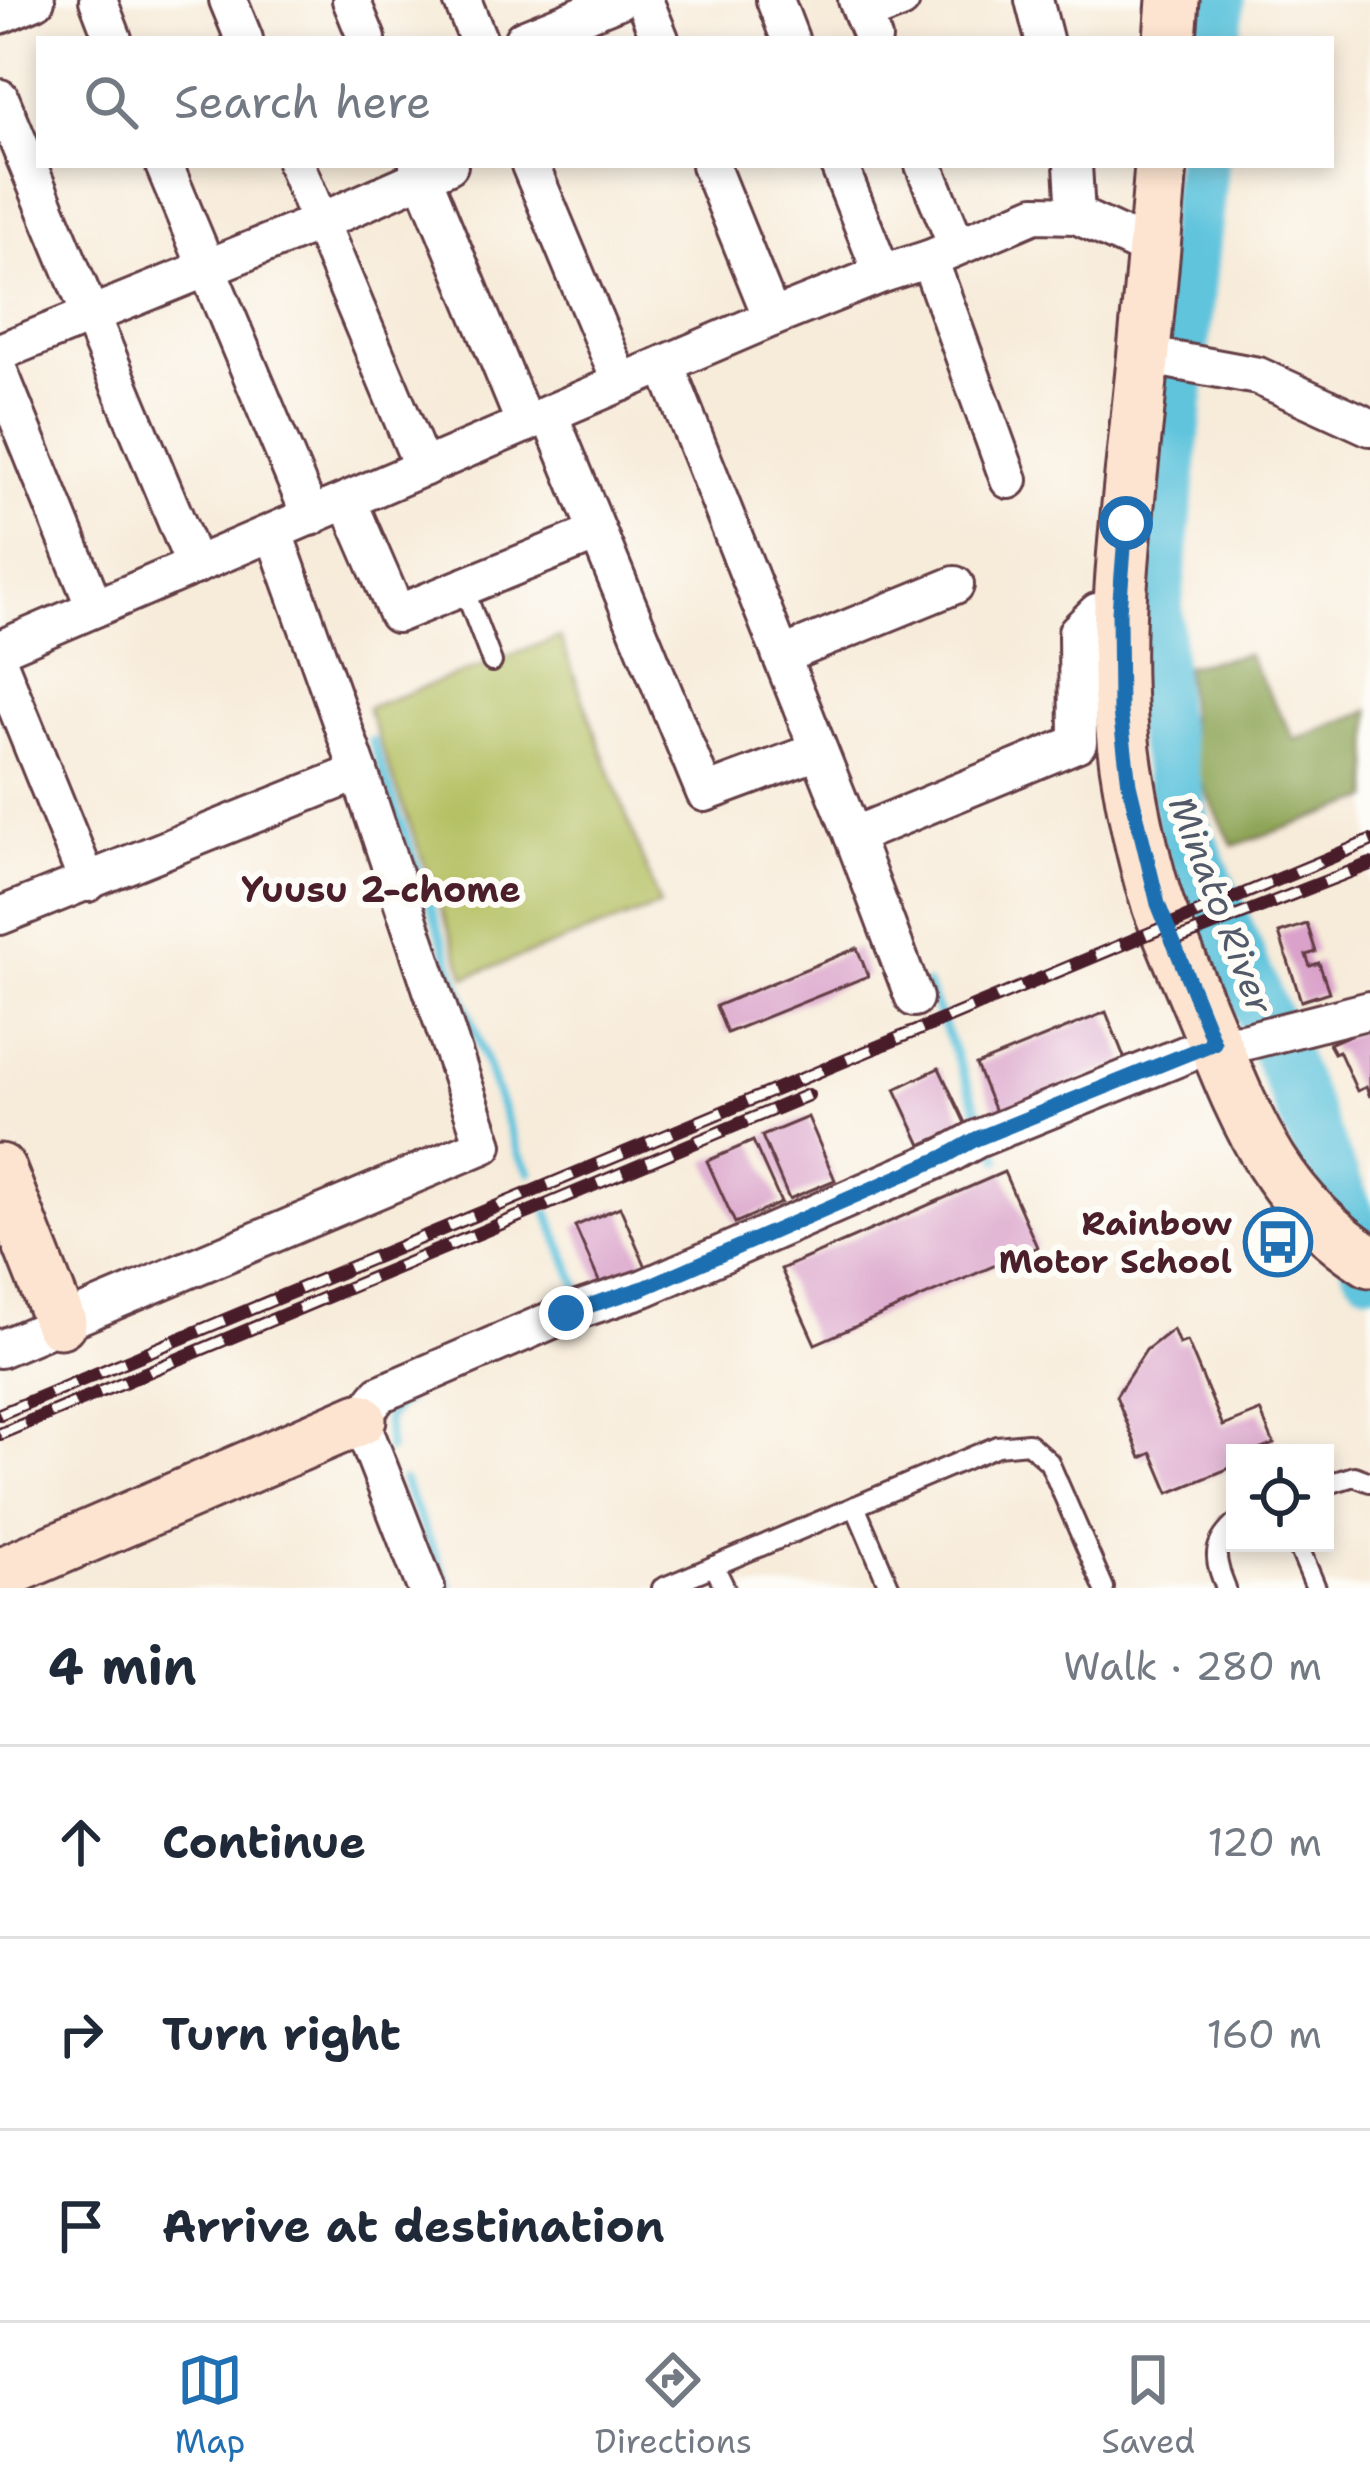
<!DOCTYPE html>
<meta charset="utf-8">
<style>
body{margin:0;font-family:"Shantell Sans",sans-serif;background:#f2f2f3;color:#1f2937}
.controls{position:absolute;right:36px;bottom:36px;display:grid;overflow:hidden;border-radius:0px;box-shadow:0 6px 18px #0003}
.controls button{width:108px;height:108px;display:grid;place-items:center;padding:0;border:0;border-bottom:3px solid #e0e1e3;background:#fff;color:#1f2937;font:60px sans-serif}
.stop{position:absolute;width:36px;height:36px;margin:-27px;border:9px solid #1f6fb2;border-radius:50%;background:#fff}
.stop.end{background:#1f6fb2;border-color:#fff;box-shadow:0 3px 12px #0008}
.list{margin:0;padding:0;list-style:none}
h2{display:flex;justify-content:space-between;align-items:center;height:156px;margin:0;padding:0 48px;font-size:51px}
h2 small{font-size:39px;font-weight:400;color:#747a83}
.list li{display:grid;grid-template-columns:78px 1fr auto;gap:36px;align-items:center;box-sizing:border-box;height:192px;padding:0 48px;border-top:3px solid #e0e1e3}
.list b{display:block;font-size:45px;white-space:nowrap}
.list em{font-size:39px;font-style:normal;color:#747a83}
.icon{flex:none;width:66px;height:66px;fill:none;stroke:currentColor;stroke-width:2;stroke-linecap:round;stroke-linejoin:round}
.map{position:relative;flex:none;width:1370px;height:1588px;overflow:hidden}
.search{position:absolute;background:#fff;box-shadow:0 6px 18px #0003;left:36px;right:36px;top:36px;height:132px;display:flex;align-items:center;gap:30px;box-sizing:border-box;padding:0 42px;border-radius:0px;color:#747a83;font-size:45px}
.sheet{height:732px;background:#fff}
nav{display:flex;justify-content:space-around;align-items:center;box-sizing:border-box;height:168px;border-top:3px solid #e0e1e3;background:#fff;font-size:33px;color:#747a83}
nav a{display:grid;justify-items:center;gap:6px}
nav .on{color:#1f6fb2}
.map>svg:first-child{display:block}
.green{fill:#b4c062;stroke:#7f7046;stroke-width:3}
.forest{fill:#8fa658;stroke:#6c6242;stroke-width:3}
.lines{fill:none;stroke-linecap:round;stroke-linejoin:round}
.stream{stroke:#60c4dd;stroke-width:9}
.river{stroke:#60c4dd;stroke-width:54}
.building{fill:#daa2ca}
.lane-casing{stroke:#643e45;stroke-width:24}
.street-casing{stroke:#643e45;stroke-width:42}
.secondary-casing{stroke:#643e45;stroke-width:57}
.lane{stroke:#fff;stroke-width:18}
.street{stroke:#fff;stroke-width:36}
.secondary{stroke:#fde4d0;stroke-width:51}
.rail-casing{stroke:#4a1f2b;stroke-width:14}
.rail{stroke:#fdfcf7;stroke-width:9;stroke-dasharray:27;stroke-linecap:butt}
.route{stroke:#1f6fb2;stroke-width:15}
.labels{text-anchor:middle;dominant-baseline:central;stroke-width:12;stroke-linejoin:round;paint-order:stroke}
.poi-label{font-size:33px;font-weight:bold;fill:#4a1f2b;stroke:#fdfcf7;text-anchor:end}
.neighbourhood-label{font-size:36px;font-weight:bold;fill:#4a1f2b;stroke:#fdfcf7}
.water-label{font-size:36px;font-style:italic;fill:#525969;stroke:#fdfcf7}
</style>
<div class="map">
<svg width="1370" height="1588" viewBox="0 0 1370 1588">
<rect width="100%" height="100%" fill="#fdfcf7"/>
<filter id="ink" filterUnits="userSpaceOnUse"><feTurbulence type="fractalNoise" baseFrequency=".00833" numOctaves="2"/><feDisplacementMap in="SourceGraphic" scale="24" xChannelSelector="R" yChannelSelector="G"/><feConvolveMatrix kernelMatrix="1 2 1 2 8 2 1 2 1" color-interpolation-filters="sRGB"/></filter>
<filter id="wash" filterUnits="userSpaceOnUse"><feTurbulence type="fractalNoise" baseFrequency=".004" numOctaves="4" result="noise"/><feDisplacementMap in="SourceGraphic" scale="48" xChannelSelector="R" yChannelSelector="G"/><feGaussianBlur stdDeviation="2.7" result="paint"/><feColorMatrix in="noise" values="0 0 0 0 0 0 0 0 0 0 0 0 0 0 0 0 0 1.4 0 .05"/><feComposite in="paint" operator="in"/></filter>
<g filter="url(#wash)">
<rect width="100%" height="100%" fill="#f7ebd9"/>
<!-- green -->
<path class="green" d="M560 637 660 906 466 977 367 708Z"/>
<!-- forest -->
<path class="forest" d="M1247 654 1295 740 1370 710V799L1233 846 1193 767 1185 666Z"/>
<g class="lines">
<!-- stream -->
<g class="stream">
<path d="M372 741 519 1155 530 1172"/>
<path d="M927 985 984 1125"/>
<path d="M991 1140 999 1159"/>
<path d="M548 1213 582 1297"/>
<path d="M389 1449 387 1419 398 1405 405 1402"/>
<path d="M403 1481 450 1588"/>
</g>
<!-- river -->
<g class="river">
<path d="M1214 39 1218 0"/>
<path d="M1201 165 1156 602 1158 710 1184 828 1370 1268"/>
</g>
</g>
<g id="blocks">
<!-- building -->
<g class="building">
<path d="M1307 924 1316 952 1306 955 1310 966 1319 963 1329 992 1301 1001 1279 933Z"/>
<path d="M857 948 868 976 727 1033 716 1006Z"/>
<path d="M1106 1012 1126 1062 996 1114 976 1065Z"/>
<path d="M1366 1028 1370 1036V1097L1366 1087 1357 1091 1339 1051 1334 1053 1329 1044Z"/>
<path d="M939 1068 966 1125 921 1145 895 1089Z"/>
<path d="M808 1117 835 1180 789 1199 762 1136Z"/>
<path d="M753 1141 781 1203 735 1223 707 1161Z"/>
<path d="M1004 1172 1037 1247 815 1344 781 1269Z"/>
<path d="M620 1207 646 1267 601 1286 575 1226Z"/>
<path d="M1173 1329 1179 1344 1187 1341 1223 1426 1260 1411 1274 1444 1252 1453H1235V1466L1169 1493 1152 1453 1141 1458 1116 1396 1146 1350Z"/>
</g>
</g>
</g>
<g filter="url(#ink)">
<use href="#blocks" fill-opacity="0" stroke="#643e45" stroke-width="3"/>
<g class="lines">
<defs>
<g id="lane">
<path d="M464 589 492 662"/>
<path d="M1325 1485 1354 1476 1370 1482"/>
<path d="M855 1506 890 1588"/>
<path d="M1297 1543 1316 1588"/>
<path d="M714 1566 725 1588"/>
<path d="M662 1588 997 1446 1028 1443 1049 1462 1104 1588"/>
<path d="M1226 1588C1214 1559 1211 1546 1235 1524"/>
</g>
<g id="street">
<path d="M98 0 113 39"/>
<path d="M228 0 244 39"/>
<path d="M351 0 367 39"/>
<path d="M462 0 478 39"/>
<path d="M644 0 660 39"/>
<path d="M775 0 790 39"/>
<path d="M857 0 873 39"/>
<path d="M1034 0 1044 39"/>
<path d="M0 15 36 0"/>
<path d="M863 15 901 0"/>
<path d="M523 39 619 0"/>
<path d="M0 98 195 566"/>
<path d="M164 165 311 517"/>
<path d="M296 165 423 468"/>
<path d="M418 165 525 424"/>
<path d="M530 165 621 383"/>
<path d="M710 165 772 318"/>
<path d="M839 165 882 274"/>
<path d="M924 165 957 246"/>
<path d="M1073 165 1076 215"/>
<path d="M929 259 1009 480"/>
<path d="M0 352 320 222 449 165"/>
<path d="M1144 355 1258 376 1370 427"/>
<path d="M665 364 853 836 914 998"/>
<path d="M0 374 95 608"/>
<path d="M549 414 705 793 818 751"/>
<path d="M348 501 397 614 597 533"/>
<path d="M0 649 772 318 882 274 929 259 1035 214 1076 215 1154 251"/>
<path d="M781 656 955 585"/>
<path d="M0 666 88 883"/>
<path d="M853 836 1078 743 1077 632 1097 612H1119"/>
<path d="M0 916 359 772"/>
<path d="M0 1349 484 1145 359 772 274 533"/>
<path d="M426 1588 360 1419 380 1394 566 1314 644 1288 944 1157 977 1139 1214 1043 1243 1042 1370 1010"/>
</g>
<g id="secondary">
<path d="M1170 39 1173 0"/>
<path d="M1161 165C1154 259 1144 353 1134 447 1122 558 1109 672 1129 783 1135 820 1147 874 1159 908 1175 950 1194 992 1211 1034 1248 1127 1282 1206 1370 1261"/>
<path d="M0 1170 60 1322"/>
<path d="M0 1574 360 1419"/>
</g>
</defs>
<!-- lane casing -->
<use href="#lane" class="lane-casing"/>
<!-- street casing -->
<use href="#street" class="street-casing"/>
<!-- secondary casing -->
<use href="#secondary" class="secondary-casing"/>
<!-- lane -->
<use href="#lane" class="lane"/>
<!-- street -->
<use href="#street" class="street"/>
<!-- secondary -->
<use href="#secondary" class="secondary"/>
<defs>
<g id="rail">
<path d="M1173 941 1370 864"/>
<path d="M0 1414 1370 841"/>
<path d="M0 1434 808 1095"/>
</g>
</defs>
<!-- rail casing -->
<use href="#rail" class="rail-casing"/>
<!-- rail -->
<use href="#rail" class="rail"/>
</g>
</g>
<g class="lines" filter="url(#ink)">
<!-- route -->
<path class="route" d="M566 1313 644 1288 944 1157 976 1139 1214 1043 1158 904 1129 784 1120 712 1119 612 1126 523"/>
</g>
<!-- icons -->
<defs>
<symbol id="bus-ring" viewBox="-11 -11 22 22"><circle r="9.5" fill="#fdfcf7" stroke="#1f6fb2" stroke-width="1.5"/><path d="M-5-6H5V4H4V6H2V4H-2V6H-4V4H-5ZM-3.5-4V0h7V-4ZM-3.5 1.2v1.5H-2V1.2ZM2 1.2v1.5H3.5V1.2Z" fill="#1f6fb2"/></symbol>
</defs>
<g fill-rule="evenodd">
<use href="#bus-ring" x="1240" y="1204" width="76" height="76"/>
</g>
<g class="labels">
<!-- poi labels -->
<g class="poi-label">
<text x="1232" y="1223">Rainbow<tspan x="1232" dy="38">Motor School</tspan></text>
</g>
<!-- neighbourhood labels -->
<g class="neighbourhood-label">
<text x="381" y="889">Yuusu 2-chome</text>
</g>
<!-- water labels -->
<g class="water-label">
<text transform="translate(1221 905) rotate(69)">Minato River</text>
</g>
</g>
</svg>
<div class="controls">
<button><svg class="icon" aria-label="locate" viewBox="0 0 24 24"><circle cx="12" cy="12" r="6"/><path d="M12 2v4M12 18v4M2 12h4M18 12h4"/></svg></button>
</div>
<div class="stop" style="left:1126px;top:523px"></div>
<div class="stop end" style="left:566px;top:1313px"></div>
<div class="search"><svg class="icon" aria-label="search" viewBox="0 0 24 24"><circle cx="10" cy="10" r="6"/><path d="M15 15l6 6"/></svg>Search here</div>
</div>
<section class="sheet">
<h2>4 min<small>Walk · 280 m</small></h2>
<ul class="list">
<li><svg class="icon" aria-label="ahead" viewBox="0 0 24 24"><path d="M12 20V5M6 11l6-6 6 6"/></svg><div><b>Continue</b></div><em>120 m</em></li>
<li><svg class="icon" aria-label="right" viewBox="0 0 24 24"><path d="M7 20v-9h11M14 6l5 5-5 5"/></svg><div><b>Turn right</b></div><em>160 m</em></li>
<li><svg class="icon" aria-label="arrive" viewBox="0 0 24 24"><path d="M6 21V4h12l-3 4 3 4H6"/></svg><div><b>Arrive at destination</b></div></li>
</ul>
</section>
<nav>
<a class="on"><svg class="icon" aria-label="map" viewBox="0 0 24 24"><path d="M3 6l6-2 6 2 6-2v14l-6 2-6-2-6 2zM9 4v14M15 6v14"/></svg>Map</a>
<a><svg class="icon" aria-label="directions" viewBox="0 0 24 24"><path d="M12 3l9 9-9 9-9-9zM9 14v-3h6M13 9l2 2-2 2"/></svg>Directions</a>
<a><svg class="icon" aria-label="saved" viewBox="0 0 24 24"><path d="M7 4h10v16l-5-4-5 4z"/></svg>Saved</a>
</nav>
